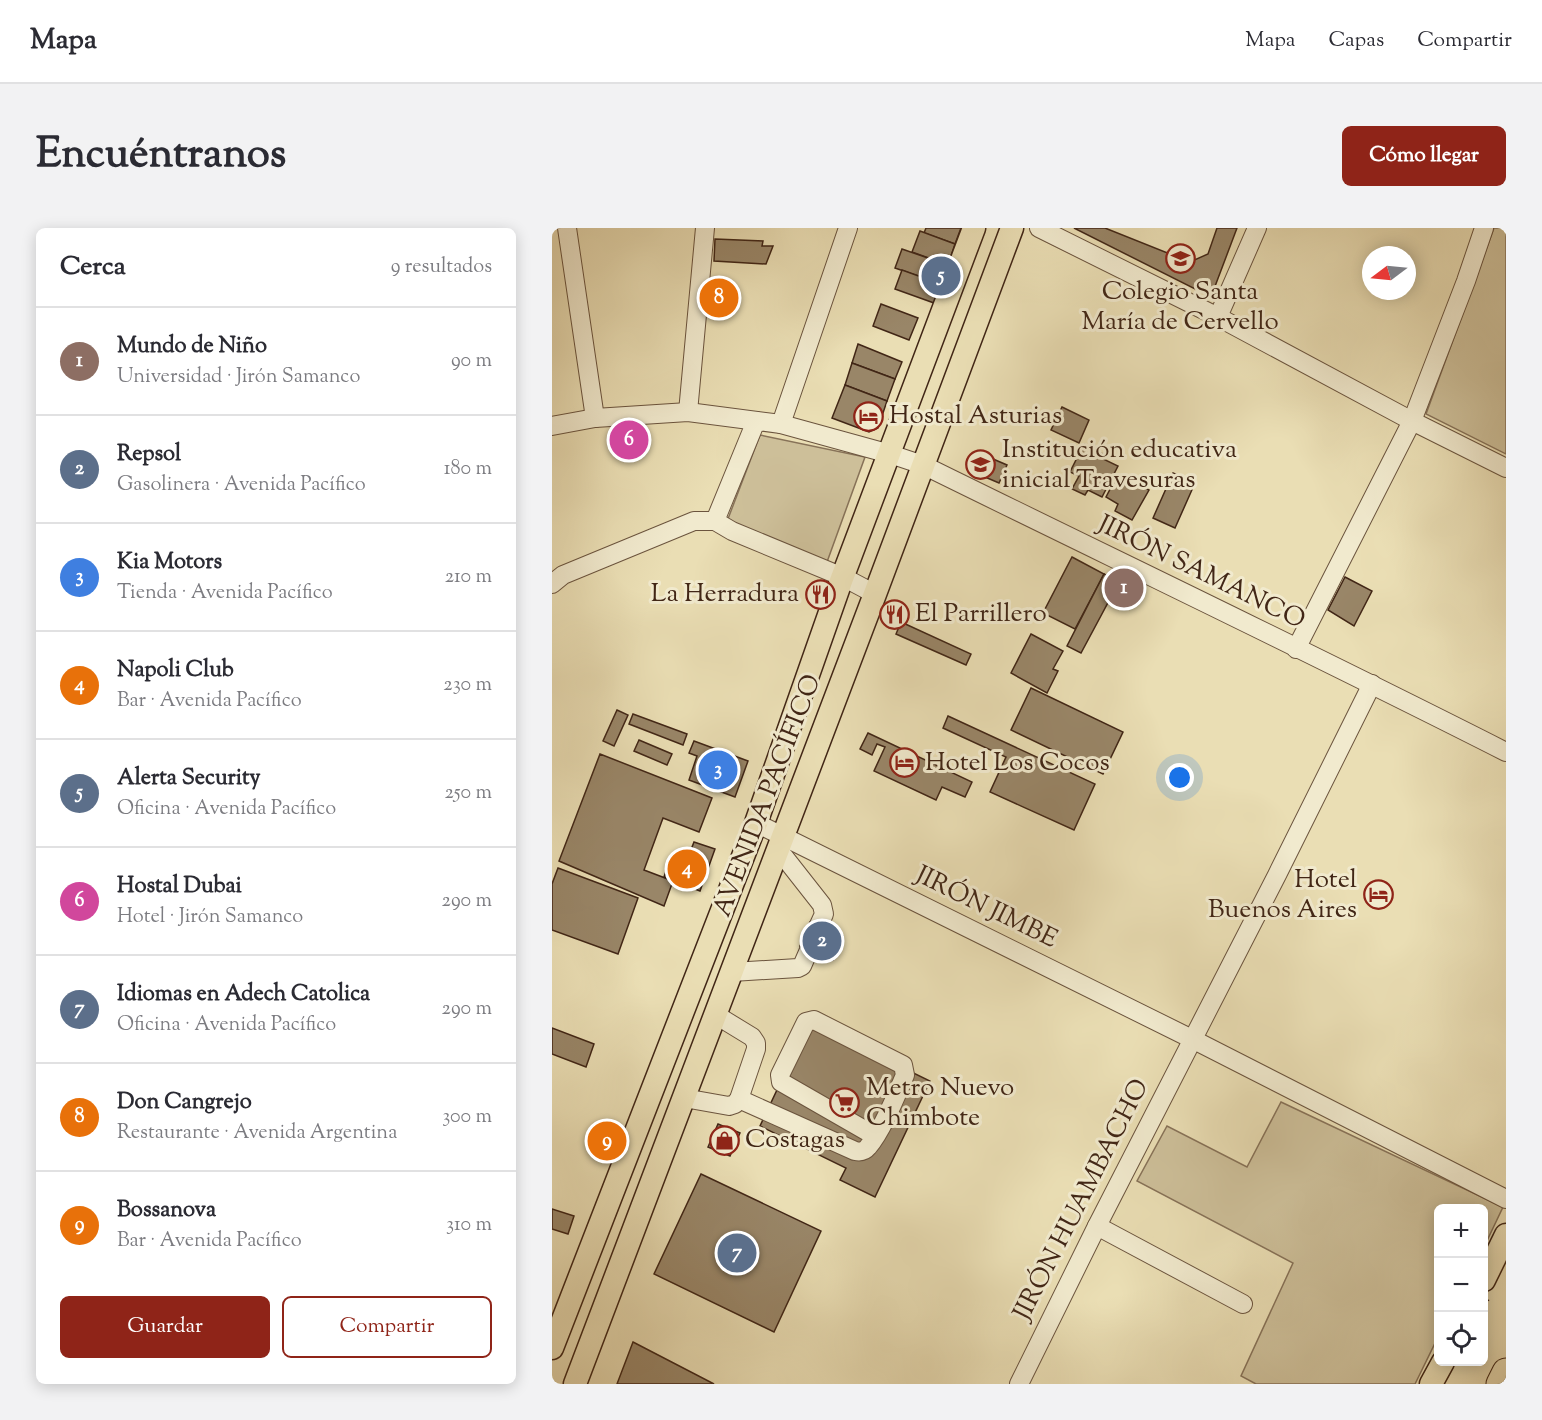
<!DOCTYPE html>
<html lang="es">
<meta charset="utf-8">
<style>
body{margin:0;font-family:"Sorts Mill Goudy",serif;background:#f2f2f3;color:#2b2b33}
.controls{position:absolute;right:18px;bottom:18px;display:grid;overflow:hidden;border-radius:9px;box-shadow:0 3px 15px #0003}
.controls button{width:54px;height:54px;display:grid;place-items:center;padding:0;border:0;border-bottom:2px solid #e1e1e2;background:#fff;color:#2b2b33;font:30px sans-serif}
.compass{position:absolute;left:810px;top:18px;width:54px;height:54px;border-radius:50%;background:#fff;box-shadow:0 3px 15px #0003;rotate:254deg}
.you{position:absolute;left:628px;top:550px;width:21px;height:21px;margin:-15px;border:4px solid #fff;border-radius:50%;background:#1a73e8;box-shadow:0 0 0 9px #1a73e833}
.badge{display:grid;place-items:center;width:39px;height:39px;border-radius:50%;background:#8f2418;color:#fff;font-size:20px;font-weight:700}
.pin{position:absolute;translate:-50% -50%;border:3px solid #fff;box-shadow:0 2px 6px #0006}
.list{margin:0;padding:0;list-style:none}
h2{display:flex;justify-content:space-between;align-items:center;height:78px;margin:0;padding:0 24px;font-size:26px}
h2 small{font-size:20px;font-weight:400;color:#7c7c81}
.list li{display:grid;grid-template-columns:39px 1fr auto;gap:18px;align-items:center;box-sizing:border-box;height:108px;padding:0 24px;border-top:2px solid #e1e1e2}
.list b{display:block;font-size:22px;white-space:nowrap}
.list p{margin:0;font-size:20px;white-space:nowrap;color:#7c7c81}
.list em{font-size:20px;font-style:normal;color:#7c7c81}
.actions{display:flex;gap:12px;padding:18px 24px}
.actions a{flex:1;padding:14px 0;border:2px solid #8f2418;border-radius:9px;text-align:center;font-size:21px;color:#8f2418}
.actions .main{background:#8f2418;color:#fff}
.icon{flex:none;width:33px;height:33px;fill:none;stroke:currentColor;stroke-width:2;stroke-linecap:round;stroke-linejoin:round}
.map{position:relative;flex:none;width:954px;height:1156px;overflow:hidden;border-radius:9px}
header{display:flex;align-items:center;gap:36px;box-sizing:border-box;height:84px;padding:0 30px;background:#fff;border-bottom:2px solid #e1e1e2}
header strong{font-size:28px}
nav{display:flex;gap:33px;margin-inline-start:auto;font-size:21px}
.intro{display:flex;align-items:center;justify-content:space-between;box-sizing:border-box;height:144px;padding:0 36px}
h1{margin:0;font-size:42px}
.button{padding:15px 27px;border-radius:9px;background:#8f2418;color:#fff;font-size:21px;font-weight:700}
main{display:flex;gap:36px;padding:0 36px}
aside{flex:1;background:#fff;border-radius:9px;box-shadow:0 3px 15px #0003}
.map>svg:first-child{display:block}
.green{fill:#cdbf99;stroke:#877258;stroke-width:1.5}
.building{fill:#998668;stroke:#412616;stroke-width:1.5}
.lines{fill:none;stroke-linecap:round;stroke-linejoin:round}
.minor-tunnel{stroke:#c8b994;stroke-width:18;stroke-dasharray:18 9;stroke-linecap:butt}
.minor-casing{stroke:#6b543e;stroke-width:20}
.major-casing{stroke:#412616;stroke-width:25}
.highway-casing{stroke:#412616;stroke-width:29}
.path{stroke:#412616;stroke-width:3;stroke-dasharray:1.5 3;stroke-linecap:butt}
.minor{stroke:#f1eace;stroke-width:18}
.major{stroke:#eadeb4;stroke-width:22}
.highway{stroke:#eadeb4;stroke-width:27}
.labels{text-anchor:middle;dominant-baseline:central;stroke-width:6;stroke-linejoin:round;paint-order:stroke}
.poi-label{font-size:26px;fill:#412616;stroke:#f1eace;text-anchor:start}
.street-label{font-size:26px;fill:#412616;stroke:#f1eace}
</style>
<header>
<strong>Mapa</strong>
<nav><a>Mapa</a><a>Capas</a><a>Compartir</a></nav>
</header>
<div class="intro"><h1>Encuéntranos</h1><a class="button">Cómo llegar</a></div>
<main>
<aside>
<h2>Cerca<small>9 resultados</small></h2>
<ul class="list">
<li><span class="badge" style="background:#8d6e63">1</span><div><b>Mundo de Niño</b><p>Universidad · Jirón Samanco</p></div><em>90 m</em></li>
<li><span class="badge" style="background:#5c6f8a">2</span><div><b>Repsol</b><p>Gasolinera · Avenida Pacífico</p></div><em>180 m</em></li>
<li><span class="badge" style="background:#3f7fe0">3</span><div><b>Kia Motors</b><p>Tienda · Avenida Pacífico</p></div><em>210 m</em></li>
<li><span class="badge" style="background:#e8710a">4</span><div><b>Napoli Club</b><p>Bar · Avenida Pacífico</p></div><em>230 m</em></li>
<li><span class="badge" style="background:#5c6f8a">5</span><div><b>Alerta Security</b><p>Oficina · Avenida Pacífico</p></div><em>250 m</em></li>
<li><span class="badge" style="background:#d1479c">6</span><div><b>Hostal Dubai</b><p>Hotel · Jirón Samanco</p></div><em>290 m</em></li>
<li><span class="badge" style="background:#5c6f8a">7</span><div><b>Idiomas en Adech Catolica</b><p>Oficina · Avenida Pacífico</p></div><em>290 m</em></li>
<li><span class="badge" style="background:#e8710a">8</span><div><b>Don Cangrejo</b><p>Restaurante · Avenida Argentina</p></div><em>300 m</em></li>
<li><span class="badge" style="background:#e8710a">9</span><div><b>Bossanova</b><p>Bar · Avenida Pacífico</p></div><em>310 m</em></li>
</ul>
<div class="actions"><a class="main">Guardar</a><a>Compartir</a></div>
</aside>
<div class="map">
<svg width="954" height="1156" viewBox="0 0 954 1156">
<rect width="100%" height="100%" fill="#eadeb4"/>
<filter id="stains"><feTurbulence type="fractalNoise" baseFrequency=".00333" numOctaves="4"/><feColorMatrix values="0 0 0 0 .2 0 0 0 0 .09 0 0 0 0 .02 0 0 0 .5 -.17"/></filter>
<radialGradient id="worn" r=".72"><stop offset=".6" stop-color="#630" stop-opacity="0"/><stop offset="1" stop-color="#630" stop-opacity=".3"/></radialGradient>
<!-- green -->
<g class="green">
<path d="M942 0H954V226L874 186Z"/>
<path d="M208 207 313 229 275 334 174 296Z"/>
<path d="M729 874 951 979 932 1019V980H886V1109L863 1156H704L689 1148 741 1035 585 953 615 898 695 939Z"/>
</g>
<!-- building -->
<g class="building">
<path d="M374 0H409L403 16 372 5Z"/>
<path d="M522 0H553L638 34 656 26 665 0H685L662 61 653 66Z"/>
<path d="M368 3 403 16 396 37 360 24Z"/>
<path d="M163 11 211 13 210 18H221L214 36 162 33Z"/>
<path d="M350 21 396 37 389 56 343 40Z"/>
<path d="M350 42 389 56 382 75 343 61Z"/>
<path d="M329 76 366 90 357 112 321 98Z"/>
<path d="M306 116 350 134 343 151 300 135Z"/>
<path d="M300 135 343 151 335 173 293 157Z"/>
<path d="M293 157 335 173 326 200 317 204 280 190Z"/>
<path d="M510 179 537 192 527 215 499 202Z"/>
<path d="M532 216 551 226 549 230 566 238 550 269 536 262 533 267 520 261 527 248 518 244Z"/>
<path d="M427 225 455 237 447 255 419 243Z"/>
<path d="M621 245 643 255 623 300 601 290Z"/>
<path d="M565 248 574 253 576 250 597 262 580 292 563 283 566 276 554 269Z"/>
<path d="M520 329 552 346 523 401 491 385Z"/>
<path d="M552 346 567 354 529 425 515 418Z"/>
<path d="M793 349 820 363 802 398 776 382Z"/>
<path d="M349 394 419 426 414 437 344 406Z"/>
<path d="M479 406 511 423 501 441 506 443 495 465 459 445Z"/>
<path d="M479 460 571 504 551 546 459 502Z"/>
<path d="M65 482 76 487 62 518 51 513Z"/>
<path d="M81 486 135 506 131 517 77 496Z"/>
<path d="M396 488 543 556 522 602 438 564 454 529 391 500Z"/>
<path d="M316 505 420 554 413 569 390 559 384 572 322 543 333 519 325 516 320 527 308 521Z"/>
<path d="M87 512 120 526 115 537 82 523Z"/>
<path d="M142 513 196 533 183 569 137 552 145 528 137 525Z"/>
<path d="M48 526 160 570 147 604 111 590 92 642 121 653 112 678 7 633Z"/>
<path d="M142 614 163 621 148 663 112 649 120 626 135 632Z"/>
<path d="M6 640 86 670 66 726 0 702V656Z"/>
<path d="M258 694 291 708 281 732 248 718Z"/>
<path d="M257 794 378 853 323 969 288 952 294 940 208 898Z"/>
<path d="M0 800 42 816 34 839 0 826Z"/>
<path d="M166 896 188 905 178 928 156 919Z"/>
<path d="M149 946 269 1003 222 1104 102 1046Z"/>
<path d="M0 981 22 988 16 1006 0 1001Z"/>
<path d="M81 1114 162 1156H65Z"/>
</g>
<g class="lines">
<!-- minor-tunnel -->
<path class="minor-tunnel" d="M257 722 267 697"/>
<defs>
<g id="minor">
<path d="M15 0 43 190"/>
<path d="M487 0 666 89 860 193 954 240"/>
<path d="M666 89 705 0"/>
<path d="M136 184 153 0"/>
<path d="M229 196 296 0"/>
<path d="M0 198 43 190 136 184 229 196 338 226 371 237C566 333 761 426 954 524"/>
<path d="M163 293 204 193"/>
<path d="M0 356 11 347 142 293H163L180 303 291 349 323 366"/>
<path d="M744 421 860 193 914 53 932 0"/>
<path d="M204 595 640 811 954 971"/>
<path d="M226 621 270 677 272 686 267 697"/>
<path d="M180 744 246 740 250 738 257 722"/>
<path d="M132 870 177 878 183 876 187 871 204 821V815L200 809 164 787"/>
<path d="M187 871 303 923C308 924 312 924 316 919 330 903 344 868 353 847L351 837 262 792 254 794 228 847 229 854 323 908"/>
<path d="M545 998 691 1076"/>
<path d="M467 1156 545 998 725 647 820 456"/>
</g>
<g id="major">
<path d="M932 1052 954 1007"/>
<path d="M0 1120 204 595 289 353 422 0"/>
<path d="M23 1156 323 366 460 0"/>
<path d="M879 1156 891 1134"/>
</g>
<path id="highway" d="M948 1156 954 1144"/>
</defs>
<!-- minor casing -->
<use href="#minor" class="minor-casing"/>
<!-- major casing -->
<use href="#major" class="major-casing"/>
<!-- highway casing -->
<use href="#highway" class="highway-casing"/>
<!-- path -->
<path class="path" d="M932 1081 937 1069"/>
<!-- minor -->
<use href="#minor" class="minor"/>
<!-- major -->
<use href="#major" class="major"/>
<!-- highway -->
<use href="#highway" class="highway"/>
</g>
<!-- icons -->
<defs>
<symbol id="university-ring" viewBox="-11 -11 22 22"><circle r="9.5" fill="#f1eace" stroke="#8f2418" stroke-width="1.5"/><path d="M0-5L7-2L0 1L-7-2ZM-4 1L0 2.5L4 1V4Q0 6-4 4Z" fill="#8f2418"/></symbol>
<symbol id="hotel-ring" viewBox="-11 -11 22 22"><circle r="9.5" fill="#f1eace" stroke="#8f2418" stroke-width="1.5"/><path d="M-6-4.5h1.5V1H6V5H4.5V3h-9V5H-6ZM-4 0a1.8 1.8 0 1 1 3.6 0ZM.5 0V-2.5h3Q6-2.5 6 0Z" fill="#8f2418"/></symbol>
<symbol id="school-ring" viewBox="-11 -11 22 22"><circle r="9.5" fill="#f1eace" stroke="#8f2418" stroke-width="1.5"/><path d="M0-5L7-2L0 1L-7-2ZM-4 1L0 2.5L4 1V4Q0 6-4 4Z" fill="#8f2418"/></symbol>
<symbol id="restaurant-ring" viewBox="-11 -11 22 22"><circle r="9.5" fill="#f1eace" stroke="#8f2418" stroke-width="1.5"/><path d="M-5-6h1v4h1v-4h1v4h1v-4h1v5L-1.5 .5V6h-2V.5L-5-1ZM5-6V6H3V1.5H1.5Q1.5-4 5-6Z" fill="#8f2418"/></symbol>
<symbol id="supermarket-ring" viewBox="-11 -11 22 22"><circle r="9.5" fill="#f1eace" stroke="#8f2418" stroke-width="1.5"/><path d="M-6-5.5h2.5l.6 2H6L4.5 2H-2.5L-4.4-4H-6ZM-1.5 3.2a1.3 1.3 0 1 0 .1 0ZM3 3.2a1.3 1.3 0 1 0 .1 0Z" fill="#8f2418"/></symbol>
<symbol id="shop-ring" viewBox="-11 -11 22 22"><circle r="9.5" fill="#f1eace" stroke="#8f2418" stroke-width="1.5"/><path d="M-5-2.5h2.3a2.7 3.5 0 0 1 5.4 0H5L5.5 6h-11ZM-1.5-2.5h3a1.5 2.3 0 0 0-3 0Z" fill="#8f2418"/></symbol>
</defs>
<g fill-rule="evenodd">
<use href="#university-ring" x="612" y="14" width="33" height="33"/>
<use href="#hotel-ring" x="300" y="172" width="33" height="33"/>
<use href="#school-ring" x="412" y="220" width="33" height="33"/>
<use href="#restaurant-ring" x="252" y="350" width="33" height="33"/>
<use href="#restaurant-ring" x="326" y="370" width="33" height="33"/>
<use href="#hotel-ring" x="336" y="518" width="33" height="33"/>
<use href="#hotel-ring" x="810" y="650" width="33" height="33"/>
<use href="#supermarket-ring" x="276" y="858" width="33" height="33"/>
<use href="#shop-ring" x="156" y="896" width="33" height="33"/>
</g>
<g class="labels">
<!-- poi labels -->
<g class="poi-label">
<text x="628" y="64" text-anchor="middle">Colegio Santa<tspan x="628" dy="30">María de Cervello</tspan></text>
<text x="337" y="188">Hostal Asturias</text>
<text x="450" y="222">Institución educativa<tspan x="450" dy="30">inicial Travesuras</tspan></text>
<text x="247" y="366" text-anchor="end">La Herradura</text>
<text x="363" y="386">El Parrillero</text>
<text x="373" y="535">Hotel Los Cocos</text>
<text x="805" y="652" text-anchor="end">Hotel<tspan x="805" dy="30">Buenos Aires</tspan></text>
<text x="314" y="860">Metro Nuevo<tspan x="314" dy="30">Chimbote</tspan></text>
<text x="193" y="912">Costagas</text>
</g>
<!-- street labels -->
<g class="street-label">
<text transform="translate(649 345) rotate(26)">JIRÓN SAMANCO</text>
<text transform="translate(216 568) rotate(-69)">AVENIDA PACÍFICO</text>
<text transform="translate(434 680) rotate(26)">JIRÓN JIMBE</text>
<text transform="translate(530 972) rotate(-63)">JIRÓN HUAMBACHO</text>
</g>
</g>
<rect width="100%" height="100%" filter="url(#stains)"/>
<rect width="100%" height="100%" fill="url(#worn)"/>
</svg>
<div class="controls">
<button>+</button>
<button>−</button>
<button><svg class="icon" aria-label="locate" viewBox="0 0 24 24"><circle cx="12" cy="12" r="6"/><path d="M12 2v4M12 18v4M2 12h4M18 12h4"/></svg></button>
</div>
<svg class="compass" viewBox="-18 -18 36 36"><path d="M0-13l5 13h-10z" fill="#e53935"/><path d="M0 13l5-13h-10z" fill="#7c7c81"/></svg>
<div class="you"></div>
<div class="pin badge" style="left:572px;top:360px;background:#8d6e63">1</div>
<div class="pin badge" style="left:270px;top:713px;background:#5c6f8a">2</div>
<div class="pin badge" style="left:166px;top:542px;background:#3f7fe0">3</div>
<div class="pin badge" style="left:135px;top:641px;background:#e8710a">4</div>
<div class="pin badge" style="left:389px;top:48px;background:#5c6f8a">5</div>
<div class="pin badge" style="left:77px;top:212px;background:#d1479c">6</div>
<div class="pin badge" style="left:185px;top:1025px;background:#5c6f8a">7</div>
<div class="pin badge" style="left:167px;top:70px;background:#e8710a">8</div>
<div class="pin badge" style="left:55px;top:913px;background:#e8710a">9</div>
</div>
</main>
